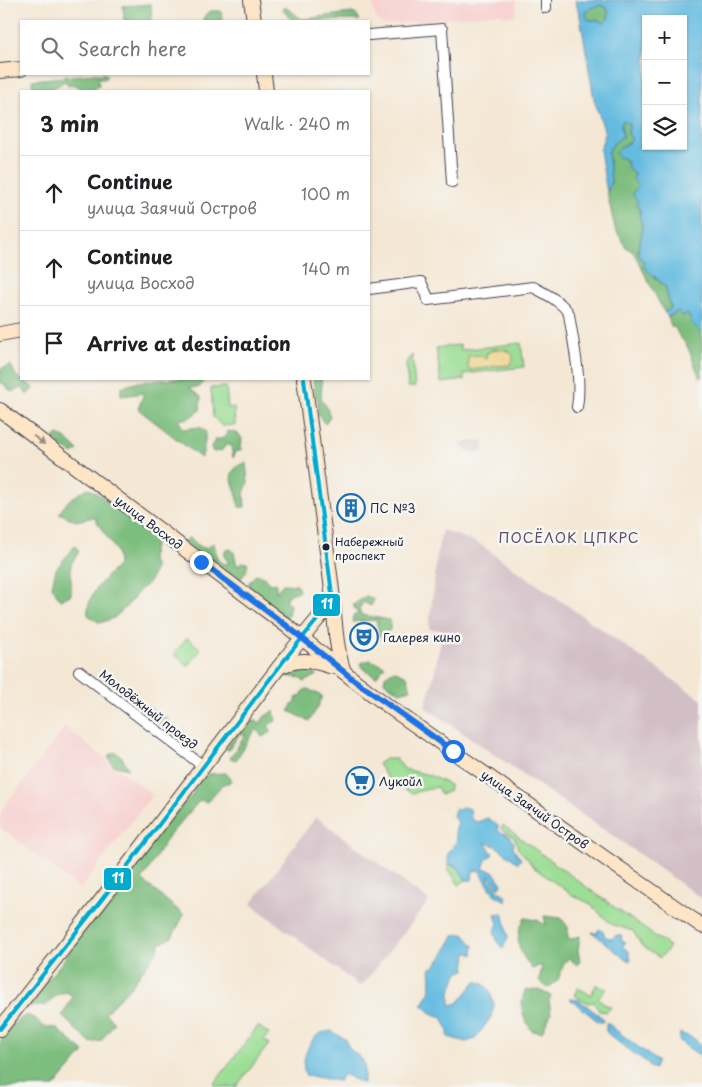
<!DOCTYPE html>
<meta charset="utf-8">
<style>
body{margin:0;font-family:"Playpen Sans",sans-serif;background:#f2f2f2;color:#202124}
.controls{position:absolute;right:15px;top:15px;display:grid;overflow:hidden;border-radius:0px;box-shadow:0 1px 4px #0004}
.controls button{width:45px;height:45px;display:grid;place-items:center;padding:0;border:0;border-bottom:1px solid #e0e0e0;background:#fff;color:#202124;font:25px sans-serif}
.stop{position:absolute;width:15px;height:15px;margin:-11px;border:4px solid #1a73e8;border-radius:50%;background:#fff}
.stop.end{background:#1a73e8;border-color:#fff;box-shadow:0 1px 5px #0008}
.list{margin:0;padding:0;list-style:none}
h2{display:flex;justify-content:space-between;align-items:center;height:65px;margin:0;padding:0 20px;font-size:21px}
h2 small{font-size:16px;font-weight:400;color:#757577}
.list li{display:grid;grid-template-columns:32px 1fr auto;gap:15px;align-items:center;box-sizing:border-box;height:75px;padding:0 20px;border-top:1px solid #e0e0e0}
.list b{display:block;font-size:19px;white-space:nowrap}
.list p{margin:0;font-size:16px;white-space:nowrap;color:#757577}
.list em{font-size:16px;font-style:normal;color:#757577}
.icon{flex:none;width:28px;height:28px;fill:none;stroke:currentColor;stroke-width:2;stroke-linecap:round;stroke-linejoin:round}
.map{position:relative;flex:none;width:702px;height:1087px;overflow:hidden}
.search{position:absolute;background:#fff;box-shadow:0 1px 4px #0004;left:20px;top:20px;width:350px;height:55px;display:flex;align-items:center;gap:12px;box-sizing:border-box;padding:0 18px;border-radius:0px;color:#757577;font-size:19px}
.panel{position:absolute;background:#fff;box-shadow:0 1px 4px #0004;left:20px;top:90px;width:350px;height:290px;border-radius:0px}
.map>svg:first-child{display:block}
.built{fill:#f7d0cf}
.industrial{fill:#d2bec5}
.green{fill:#9cde95;stroke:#5f8068;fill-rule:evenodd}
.forest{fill:#7dbd7e;stroke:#50705c}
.sand{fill:#eeda9e;stroke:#887e6c}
.water{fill:#63bbe0;stroke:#426e8e;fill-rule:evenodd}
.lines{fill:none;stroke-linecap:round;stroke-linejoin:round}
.street-casing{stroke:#424052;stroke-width:12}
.secondary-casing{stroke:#424052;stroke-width:16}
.street{stroke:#fff;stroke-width:10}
.secondary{stroke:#fde5c5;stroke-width:14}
.bus-1-casing{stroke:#f6f6f2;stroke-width:8}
.bus-1{stroke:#00a9ce;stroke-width:4}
.oneway{fill:#9a8d87}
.route{stroke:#1a73e8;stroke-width:6}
.bus-dot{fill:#22223b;stroke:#f6f6f2;stroke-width:2}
.labels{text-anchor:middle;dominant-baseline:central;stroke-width:5;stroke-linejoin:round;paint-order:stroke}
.bus-label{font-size:11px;fill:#22223b;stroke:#f6f6f2;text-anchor:start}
.poi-label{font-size:12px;fill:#22223b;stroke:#f6f6f2;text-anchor:start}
.street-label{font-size:12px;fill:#22223b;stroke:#f6f6f2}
.neighbourhood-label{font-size:14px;letter-spacing:1px;fill:#5d4d68;stroke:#f6f6f2}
.line-badge{stroke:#f6f6f2;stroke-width:2}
.badge-label{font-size:14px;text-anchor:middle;font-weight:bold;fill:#fff}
</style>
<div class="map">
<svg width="702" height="1087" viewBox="0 0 702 1087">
<rect width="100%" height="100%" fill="#f6f6f2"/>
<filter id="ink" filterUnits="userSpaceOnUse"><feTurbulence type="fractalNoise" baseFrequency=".02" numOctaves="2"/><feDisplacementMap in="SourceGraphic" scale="10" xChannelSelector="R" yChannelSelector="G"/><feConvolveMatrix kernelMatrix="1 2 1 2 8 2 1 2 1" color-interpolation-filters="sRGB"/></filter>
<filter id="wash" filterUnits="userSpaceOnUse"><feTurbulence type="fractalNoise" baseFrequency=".0096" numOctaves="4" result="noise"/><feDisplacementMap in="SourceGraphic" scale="20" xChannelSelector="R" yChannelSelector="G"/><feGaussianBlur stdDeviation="1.12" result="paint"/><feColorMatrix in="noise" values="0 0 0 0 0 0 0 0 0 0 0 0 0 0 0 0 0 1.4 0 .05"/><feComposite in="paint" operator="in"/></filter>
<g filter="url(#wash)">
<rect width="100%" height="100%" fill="#f4e8d5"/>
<!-- built -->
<g class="built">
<path d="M372 0H516V15L506 16 499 13 384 25 376 19Z"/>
<path d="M65 727 152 795 80 889 0 827V812Z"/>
</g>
<!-- industrial -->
<g class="industrial">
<path d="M483 440 484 452 471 453 458 443Z"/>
<path d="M442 530 478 543 702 700V899L642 856 425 707 432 684 443 630 429 629 437 554Z"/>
<path d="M316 817 429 901 361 987 251 904Z"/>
</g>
<!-- green -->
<g class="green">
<path d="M521 343 524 367 464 374V380L441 383 436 348 460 345 461 350ZM495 349 509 350 510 365 497 366 486 353Z"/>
<path d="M412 355 415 387H408L406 363Z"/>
<path d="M226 387 228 408H234L235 425 222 426 213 417 211 388Z"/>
<path d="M187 638 201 649 188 666 174 654Z"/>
<path d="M385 759H397L404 769 429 775 450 785 449 791 441 795 437 787 412 793 390 782 378 764Z"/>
<path d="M503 825C558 867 614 907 670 947L660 958 642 946 633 931 611 924 589 903 574 896 533 867 527 858 518 849 515 838 501 829Z"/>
<path d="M448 864 458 867 466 880 459 885 448 868Z"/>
<path d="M596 985 607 989 598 997 604 1004 611 1007 607 1012 599 1011 594 1002 588 1003 574 995 578 988 591 995Z"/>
<path d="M258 1026 269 1034 264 1040 269 1044 236 1087H218L214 1084Z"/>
</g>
<!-- forest -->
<g class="forest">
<path d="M151 4 152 21H124L123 6Z"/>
<path d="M601 4 608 9V19L604 23 598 20H588L585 12 591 8Z"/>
<path d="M285 7 302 19 352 13 356 14 360 20 293 21 282 9Z"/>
<path d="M211 11H221L222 21H202L206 14Z"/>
<path d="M94 74H106L107 77 104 79 98 78 99 85 96 88 90 90V91H81L77 85H68L64 81C56 89 44 91 33 91L32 80Z"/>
<path d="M623 120 629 123 628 134 632 139 629 144 620 147 618 156C626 159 628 163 630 171L635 174 638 186 640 218 643 229 638 250 655 278 665 286 671 310 664 312 634 253 626 247 615 228 607 193 611 182 608 151 615 142 623 136 621 126Z"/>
<path d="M679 311 688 314 692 323 702 333V378H700C695 367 692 356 687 346 683 339 678 337 676 329L671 326 668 317Z"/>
<path d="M11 365 16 376 34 388 27 395 23 388 11 392 4 384 0 383V369Z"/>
<path d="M174 379H200L204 381 200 387 189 388 201 397 200 410 189 418 178 420 184 429 200 427 206 432 203 453 201 458 138 409 144 393 121 396V387L139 382Z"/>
<path d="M313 379H321L322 384 321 399 326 406 330 416 325 424 318 415V401L315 394Z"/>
<path d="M228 431 237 433 242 438 241 450 236 452 233 458 231 445H226L221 451 213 452 211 447 215 440 224 438Z"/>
<path d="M58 435 65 438 78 450 73 454C67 449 58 445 53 438Z"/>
<path d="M246 463 248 482 244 494 245 507H239L237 495 231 477C234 468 237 465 246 463Z"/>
<path d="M88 488 104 498 156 539 151 558 155 568 150 581 139 591 127 606 114 618 100 623 88 615C86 595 105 578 118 565L117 552 94 517 76 521 59 513 69 500Z"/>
<path d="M189 537 200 547 207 548 213 543C219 552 212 558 224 564L229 563 224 556 225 550 231 549 234 552 237 566 242 562 248 563 246 572 240 580 233 573 227 576 216 567 214 561 208 560 184 544Z"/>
<path d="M75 546 79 551 71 564V595L60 600 52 586 56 569Z"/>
<path d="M256 574 266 578 269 584 276 583V592L283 584 297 585 299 591 288 595 285 601 290 605 288 615 284 619 246 590 247 585Z"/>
<path d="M366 596 374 600 371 606 363 602 359 610 362 615 389 620 391 626 386 637H380L376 620 352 622 353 616 358 614 353 605Z"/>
<path d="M370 660 385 666 376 677 363 669 360 663Z"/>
<path d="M300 667 307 668 317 675 304 682 300 678 285 676Z"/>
<path d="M394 670 407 676 411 689 400 692 384 682 385 676Z"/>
<path d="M308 689 322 696 318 707 309 721 289 711 292 705 296 703V698L301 696 304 690Z"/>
<path d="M137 691 135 695 142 703 168 719 165 726C150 721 139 709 128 698V693Z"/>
<path d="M274 711 276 721 268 725 272 732 262 737 257 729 251 736 236 760 230 758 246 734H240L228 751 226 748 245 723 256 721 260 723 265 716Z"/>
<path d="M115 752 122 757 128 769 113 765 108 756Z"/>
<path d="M226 773 231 779V782L223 784 207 802 200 800 168 837 142 880 184 915 172 937 160 944 156 953 131 986 105 1013 114 1023 101 1041 90 1043 62 1016 73 996 66 992 56 995 47 1005 28 1007 29 1002 59 966 170 815 179 811 184 801 192 796 196 785 207 774Z"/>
<path d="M544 916 561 918 568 927V940L580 936 578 950 580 961 577 965 569 958 564 963 558 980 548 988 539 981 542 965 532 969C518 950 513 939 525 918L537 920 546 925Z"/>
<path d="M525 990H539L551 996 549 1000 551 1014 542 1032 532 1031C522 1016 519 1008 525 990Z"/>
<path d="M27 1015 36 1019 44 1027 56 1028 84 1052 54 1087H0C0 1076 0 1052 0 1043 3 1031 16 1020 27 1015Z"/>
</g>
<!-- sand -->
<path class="sand" d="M499 349C509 350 518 354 510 365L497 366 493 365 494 367 470 370 468 368V356L481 355 486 360V355L488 352Z"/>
<!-- water -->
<g class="water">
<path d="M575 0H702V333L692 323 688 314 682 316 679 311 668 317 664 312 671 309 665 286 644 267V261L639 257 638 250 643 229 640 218V209L636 205 638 202 632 194 638 186 633 179 635 174 628 168C627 155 622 161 615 153 621 146 627 146 632 139L628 134 629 124 623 120 621 126 623 136 615 142 608 151 611 182 607 193 600 150 605 133 594 99 580 16ZM601 5 608 9V19L604 23 598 20H588L585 12 591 8ZM646 19H683V146H646Z"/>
<path d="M463 807 470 809 471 819 477 822 488 818 498 826V831L508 835 514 843 513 848 521 859 518 863 496 846 485 843 493 854 486 860 483 869 493 871 502 884 499 888 489 875V878L500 892 507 896 506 901 494 894 479 870 473 871 472 880H466L458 867 448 864V854L457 840 455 832 458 823 453 816 455 809 459 810Z"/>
<path d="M502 913C507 921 505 928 508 937L503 949 498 943 494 932 498 924 495 914Z"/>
<path d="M599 929 604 932V936L612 939 616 935 622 936 621 941 626 942 622 947 629 951V956L631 957 630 961 625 959 592 932 597 933Z"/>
<path d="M464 934 474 946 473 955 467 952 465 970 457 973 450 993V1005L458 1003 476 981 484 984 490 991 494 1005 491 1017 475 1039 466 1042 448 1037V1030L442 1017 433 1014 422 1005C431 993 432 983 430 969L436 965 455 935Z"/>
<path d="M570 999 579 1000 604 1019 603 1022H599Z"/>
<path d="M606 1023H609L613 1028 657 1061 655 1069 650 1067 648 1063C641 1058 608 1036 606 1031 606 1029 606 1026 606 1023Z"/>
<path d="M331 1031 345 1039C353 1062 370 1049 363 1083L343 1074 339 1081 305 1075C301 1062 307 1043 319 1034 322 1032 327 1032 331 1031Z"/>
<path d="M680 1033C697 1040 699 1037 702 1057 694 1051 686 1047 679 1040Z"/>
</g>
</g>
<g filter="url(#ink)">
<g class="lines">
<defs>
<g id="street">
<path d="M546 8V0"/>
<path d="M369 35 442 29 452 182"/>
<path d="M369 289 421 282 427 295 428 300 533 287C544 293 563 302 569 314 573 342 582 379 577 407"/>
<path d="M79 671 203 766"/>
</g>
<g id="secondary">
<path d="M251 0 254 21"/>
<path d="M0 71 21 69"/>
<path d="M264 74 266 91"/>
<path d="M0 334 21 330"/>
<path d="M304 379C313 447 322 514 331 582 335 612 334 643 344 672"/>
<path d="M0 410 287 626 354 680 392 709 702 926"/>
<path d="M279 667C298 658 313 660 332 667"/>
<path d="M0 1029 103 898 289 654 322 614 332 594"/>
</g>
</defs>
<!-- street casing -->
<use href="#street" class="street-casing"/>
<!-- secondary casing -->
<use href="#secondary" class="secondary-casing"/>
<!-- street -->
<use href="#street" class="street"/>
<!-- secondary -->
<use href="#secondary" class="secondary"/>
<defs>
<path id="bus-1" d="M0 1029 103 898 289 654 322 614 332 594 304 379"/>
</defs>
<!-- bus-1 casing -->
<use href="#bus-1" class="bus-1-casing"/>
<!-- bus-1 -->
<use href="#bus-1" class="bus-1"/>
</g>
<!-- one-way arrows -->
<defs><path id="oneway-solid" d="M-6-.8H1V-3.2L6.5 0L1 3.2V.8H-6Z" transform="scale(1.25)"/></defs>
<use class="oneway" href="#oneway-solid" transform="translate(39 440) rotate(37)"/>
</g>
<g class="lines" filter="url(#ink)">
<!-- route -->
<path class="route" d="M201 562 287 626 354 680 453 751"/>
</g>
<!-- icons -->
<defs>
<symbol id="building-ring" viewBox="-11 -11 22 22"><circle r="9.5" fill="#f6f6f2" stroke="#1f6fb2" stroke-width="1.5"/><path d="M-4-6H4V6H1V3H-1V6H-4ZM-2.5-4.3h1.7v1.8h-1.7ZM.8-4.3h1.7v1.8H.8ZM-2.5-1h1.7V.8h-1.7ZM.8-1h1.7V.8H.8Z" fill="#1f6fb2"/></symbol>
<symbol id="theatre-ring" viewBox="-11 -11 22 22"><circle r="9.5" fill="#f6f6f2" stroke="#1f6fb2" stroke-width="1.5"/><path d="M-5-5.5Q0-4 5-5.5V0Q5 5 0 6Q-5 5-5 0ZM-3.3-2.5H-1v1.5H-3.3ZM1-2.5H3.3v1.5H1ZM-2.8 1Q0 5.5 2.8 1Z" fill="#1f6fb2"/></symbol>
<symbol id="supermarket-ring" viewBox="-11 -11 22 22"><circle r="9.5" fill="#f6f6f2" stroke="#1f6fb2" stroke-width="1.5"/><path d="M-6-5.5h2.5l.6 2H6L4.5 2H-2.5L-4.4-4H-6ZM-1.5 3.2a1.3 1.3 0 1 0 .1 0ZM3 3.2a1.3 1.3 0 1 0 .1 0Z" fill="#1f6fb2"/></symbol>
</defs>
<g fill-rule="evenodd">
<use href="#building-ring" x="335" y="492" width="32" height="32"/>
<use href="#theatre-ring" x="348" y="621" width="32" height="32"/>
<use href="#supermarket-ring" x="344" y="765" width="32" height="32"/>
</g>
<!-- markers -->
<circle class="bus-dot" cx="326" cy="547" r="4.5"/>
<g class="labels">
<!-- bus labels -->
<g class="bus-label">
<text x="335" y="541">Набережный<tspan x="335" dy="14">проспект</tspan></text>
</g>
<!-- poi labels -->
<g class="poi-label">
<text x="370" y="508">ПС №3</text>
<text x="383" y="637">Галерея кино</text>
<text x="379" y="781">Лукойл</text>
</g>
<!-- street labels -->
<g class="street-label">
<text transform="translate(149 522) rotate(37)">улица Восход</text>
<text transform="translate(149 709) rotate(38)">Молодёжный проезд</text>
<text transform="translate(535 809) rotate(35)">улица Заячий Остров</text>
</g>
<!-- neighbourhood labels -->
<g class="neighbourhood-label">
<text x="569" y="537">ПОСЁЛОК ЦПКРС</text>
</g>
</g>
<g class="line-badge">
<rect x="312" y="593" width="29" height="24" rx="5" fill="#00a9ce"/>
<rect x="103" y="867" width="29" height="24" rx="5" fill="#00a9ce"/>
</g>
<g class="badge-label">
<text x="327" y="609">11</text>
<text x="118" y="883">11</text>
</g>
</svg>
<div class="controls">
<button>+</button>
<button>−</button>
<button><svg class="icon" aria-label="layers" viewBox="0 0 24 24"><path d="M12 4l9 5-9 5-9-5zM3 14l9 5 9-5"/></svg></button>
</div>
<div class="stop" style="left:453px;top:751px"></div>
<div class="stop end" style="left:201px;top:562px"></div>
<div class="search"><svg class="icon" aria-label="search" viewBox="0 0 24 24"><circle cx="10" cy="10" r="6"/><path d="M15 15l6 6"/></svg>Search here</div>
<section class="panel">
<h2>3 min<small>Walk · 240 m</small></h2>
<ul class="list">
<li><svg class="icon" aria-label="ahead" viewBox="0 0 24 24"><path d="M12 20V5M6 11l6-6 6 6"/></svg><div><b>Continue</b><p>улица Заячий Остров</p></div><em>100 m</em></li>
<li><svg class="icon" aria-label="ahead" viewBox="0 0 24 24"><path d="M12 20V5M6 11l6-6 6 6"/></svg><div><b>Continue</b><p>улица Восход</p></div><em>140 m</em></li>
<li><svg class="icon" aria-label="arrive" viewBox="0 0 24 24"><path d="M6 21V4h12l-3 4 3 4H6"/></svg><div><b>Arrive at destination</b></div></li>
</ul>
</section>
</div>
